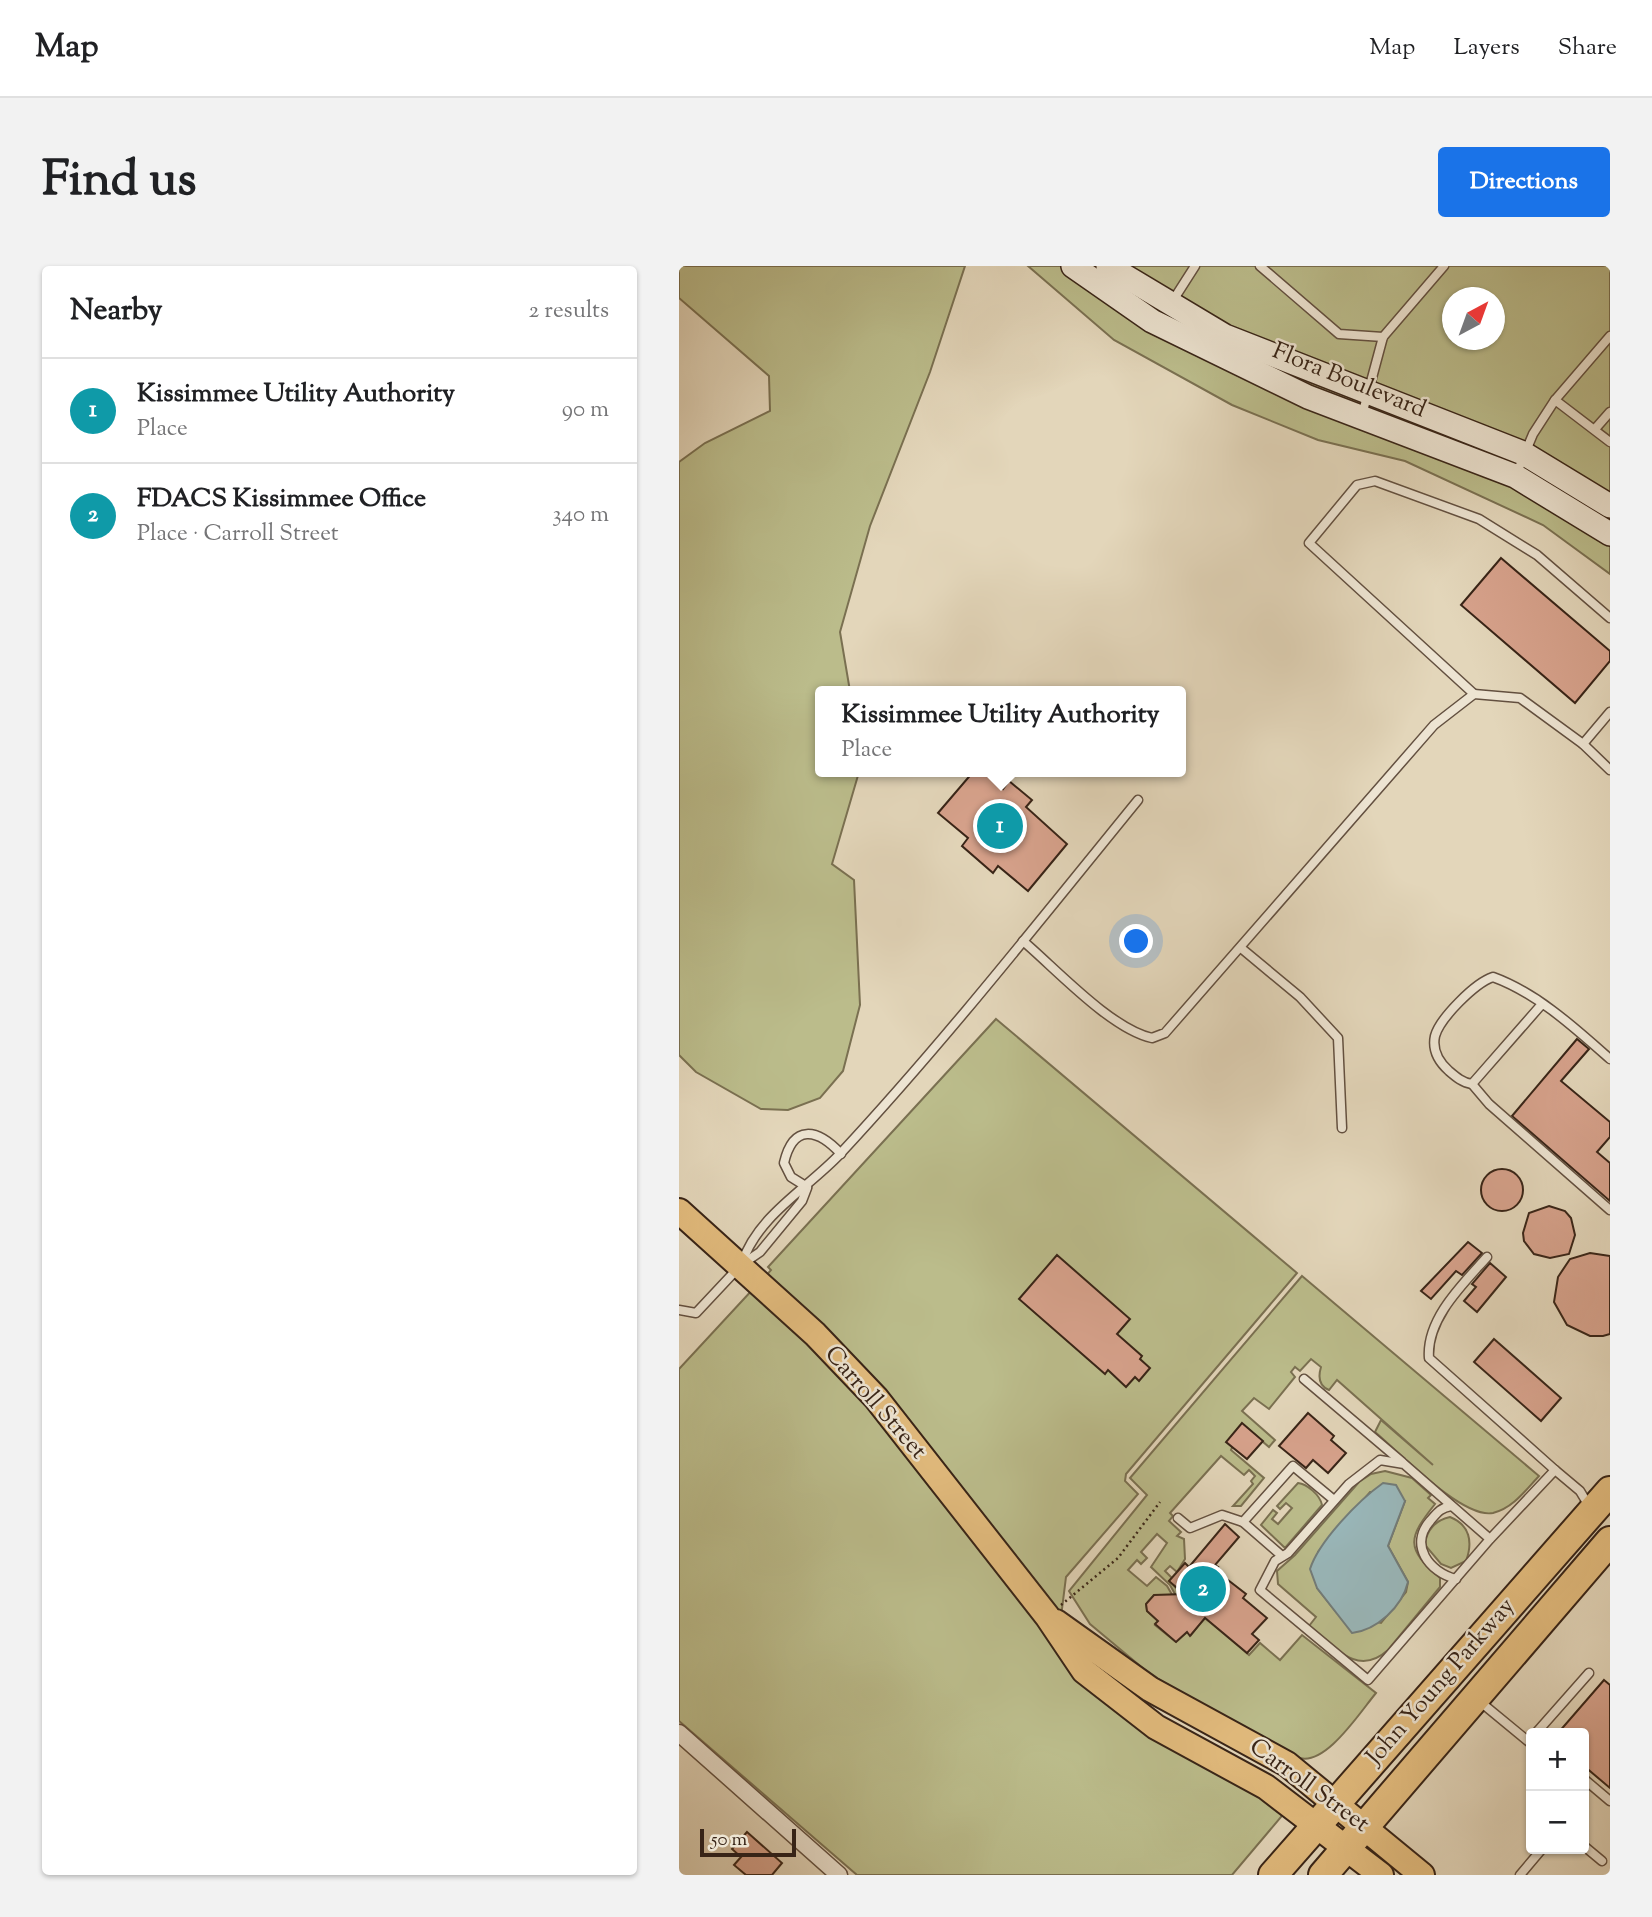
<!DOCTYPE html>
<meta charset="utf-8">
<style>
body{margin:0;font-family:"Sorts Mill Goudy",serif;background:#f2f2f2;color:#202124}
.controls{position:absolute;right:21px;bottom:21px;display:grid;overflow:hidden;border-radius:7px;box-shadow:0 2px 5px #0004}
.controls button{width:63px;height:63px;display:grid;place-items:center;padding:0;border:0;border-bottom:2px solid #e0e0e0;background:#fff;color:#202124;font:35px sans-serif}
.compass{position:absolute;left:763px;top:21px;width:63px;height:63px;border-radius:50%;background:#fff;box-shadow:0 2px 5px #0004;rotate:41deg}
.scale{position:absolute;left:21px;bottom:18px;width:96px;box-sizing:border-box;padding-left:7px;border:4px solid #382417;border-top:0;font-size:19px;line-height:24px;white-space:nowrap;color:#382417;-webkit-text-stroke:5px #ede4d2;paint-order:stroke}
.you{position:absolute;left:458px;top:676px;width:24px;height:24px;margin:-18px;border:5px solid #fff;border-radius:50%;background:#1a73e8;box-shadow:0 0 0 10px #1a73e833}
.badge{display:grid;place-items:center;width:46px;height:46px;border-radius:50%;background:#1a73e8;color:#fff;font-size:23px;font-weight:700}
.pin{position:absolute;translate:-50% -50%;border:4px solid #fff;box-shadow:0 2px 7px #0006}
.popup{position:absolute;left:136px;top:420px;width:371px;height:91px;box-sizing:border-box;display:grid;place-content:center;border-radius:7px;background:#fff;filter:drop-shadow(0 2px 5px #0005);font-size:23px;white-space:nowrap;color:#757577}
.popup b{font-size:26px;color:#202124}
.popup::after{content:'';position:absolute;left:50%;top:100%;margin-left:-14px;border:14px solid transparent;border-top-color:#fff}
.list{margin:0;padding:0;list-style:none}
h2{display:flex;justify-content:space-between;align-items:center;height:91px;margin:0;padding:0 28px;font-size:30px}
h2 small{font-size:23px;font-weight:400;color:#757577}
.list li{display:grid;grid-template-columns:46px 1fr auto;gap:21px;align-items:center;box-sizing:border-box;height:105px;padding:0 28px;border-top:2px solid #e0e0e0}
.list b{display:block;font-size:26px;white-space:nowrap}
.list p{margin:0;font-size:23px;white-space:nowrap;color:#757577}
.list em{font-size:23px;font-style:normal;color:#757577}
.map{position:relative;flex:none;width:931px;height:1609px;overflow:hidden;border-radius:7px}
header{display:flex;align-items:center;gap:42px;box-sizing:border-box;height:98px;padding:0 35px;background:#fff;border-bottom:2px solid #e0e0e0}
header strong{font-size:33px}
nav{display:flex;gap:38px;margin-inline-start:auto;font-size:24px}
.intro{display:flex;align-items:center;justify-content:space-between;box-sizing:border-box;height:168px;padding:0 42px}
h1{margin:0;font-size:49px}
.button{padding:18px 32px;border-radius:7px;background:#1a73e8;color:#fff;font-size:24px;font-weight:700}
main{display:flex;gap:42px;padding:0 42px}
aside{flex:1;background:#fff;border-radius:7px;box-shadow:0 2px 5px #0004}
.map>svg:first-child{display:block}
.green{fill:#bbbc8b;stroke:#7a7051;stroke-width:2;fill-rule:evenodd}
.water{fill:#99b7ba;stroke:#727c79;stroke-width:2}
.building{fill:#d7a28c;stroke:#382417;stroke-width:2}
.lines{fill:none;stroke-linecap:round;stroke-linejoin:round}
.lane-casing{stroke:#635040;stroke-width:11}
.street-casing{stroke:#635040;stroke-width:19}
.secondary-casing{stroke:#382417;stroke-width:26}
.primary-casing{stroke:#382417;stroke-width:28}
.highway-casing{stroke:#382417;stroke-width:32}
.path{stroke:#382417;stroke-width:2.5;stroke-dasharray:2 3.5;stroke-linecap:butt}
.lane{stroke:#ede4d2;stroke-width:8}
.street{stroke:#ede4d2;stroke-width:16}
.secondary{stroke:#ede4d2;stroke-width:23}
.primary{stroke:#e2bb7d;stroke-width:24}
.highway{stroke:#e2bb7d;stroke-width:28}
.labels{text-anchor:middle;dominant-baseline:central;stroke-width:5;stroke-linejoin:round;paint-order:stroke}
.street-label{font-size:24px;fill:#382417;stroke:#ede4d2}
</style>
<header>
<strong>Map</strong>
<nav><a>Map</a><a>Layers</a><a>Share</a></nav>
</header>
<div class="intro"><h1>Find us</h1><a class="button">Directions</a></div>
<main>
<aside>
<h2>Nearby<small>2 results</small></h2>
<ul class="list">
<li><span class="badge" style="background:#0f9aa8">1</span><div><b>Kissimmee Utility Authority</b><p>Place</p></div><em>90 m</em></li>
<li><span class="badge" style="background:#0f9aa8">2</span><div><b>FDACS Kissimmee Office</b><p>Place · Carroll Street</p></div><em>340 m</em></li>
</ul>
</aside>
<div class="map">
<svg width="931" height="1609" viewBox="0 0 931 1609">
<rect width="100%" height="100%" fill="#e3d6ba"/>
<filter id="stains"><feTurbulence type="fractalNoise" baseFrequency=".00286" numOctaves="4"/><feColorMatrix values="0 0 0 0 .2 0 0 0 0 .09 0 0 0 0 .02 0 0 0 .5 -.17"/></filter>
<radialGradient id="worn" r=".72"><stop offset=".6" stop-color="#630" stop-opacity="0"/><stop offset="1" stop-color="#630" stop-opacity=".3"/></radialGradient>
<!-- green -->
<g class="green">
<path d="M0 0H286L251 106 191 260 161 366 171 425H141V506H180L153 598 175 614 181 739 164 805 141 832 109 844 82 843 17 806 0 789V196L26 177 91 145 90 110 0 32Z"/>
<path d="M349 0H382L469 61 833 216 931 278V308L864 259 726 195 639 174 553 139 435 74Z"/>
<path d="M407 0H415L543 77 841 194 931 249V259L632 124 477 49Z"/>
<path d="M444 0H931V231L549 63ZM774 32H816V74H774Z"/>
<path d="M317 753 618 1007 447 1208 446 1215 459 1228 387 1311 382 1351 86 1011 92 1004 89 1001Z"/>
<path d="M623 1010 860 1210C846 1225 834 1242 814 1247 783 1253 720 1186 696 1166L702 1154 754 1199 658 1114 650 1124C640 1120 639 1111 642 1101L632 1093 621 1105 616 1101 612 1106 616 1111 590 1143 575 1132 563 1145 596 1174 590 1181 563 1158 552 1184 585 1212 562 1240H554L574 1218 572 1215 576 1210 570 1204 565 1209 542 1190 491 1247 494 1250 490 1255 502 1266 498 1270 505 1273 506 1293 498 1306 491 1300 486 1305 493 1312 490 1315 510 1334 502 1339 491 1319 472 1301 488 1277 478 1268 462 1286 468 1292 462 1298 458 1294 449 1304 468 1320 477 1311 488 1320 499 1339 494 1340 482 1329H475L467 1338 468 1345 479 1355 476 1359 497 1376 508 1366 512 1369 519 1360 522 1344 570 1389 581 1377 601 1394 623 1369 697 1427C681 1446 645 1503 618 1491L472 1409 411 1358 390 1325 468 1229 451 1212Z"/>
<path d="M75 1022 191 1137 399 1410 607 1545 553 1609H178L0 1455V1103Z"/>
<path d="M706 1205 733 1212 752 1229 749 1232 756 1238C729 1272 726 1282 761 1312V1321L709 1384C678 1412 655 1380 630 1360L637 1351 599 1318 598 1305 616 1289 680 1216 692 1208ZM691 1226 726 1235 709 1280 729 1316 727 1326 702 1357 658 1347 638 1322 639 1286Z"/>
<path d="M619 1217C628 1218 641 1229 643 1239L606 1282 582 1259 594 1244 598 1247 593 1253 599 1258 613 1242 607 1237 601 1243 598 1240Z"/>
<path d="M771 1251C791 1259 794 1276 787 1295L772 1302 762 1298 746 1279C747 1264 757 1254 771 1251Z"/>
</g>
<!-- water -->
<path class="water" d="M704 1217 717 1219 726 1235 709 1280 729 1316C723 1341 698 1364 673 1367L638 1322 631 1303C640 1275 680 1234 704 1217Z"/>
<!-- building -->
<g class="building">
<path d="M822 292 931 385V395L896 437 782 339Z"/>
<path d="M294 506H304L324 523 330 515 353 534 347 541 388 578 349 625 319 600 314 607 283 580 289 572 259 547Z"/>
<path d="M898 773 910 783 882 815 931 856V871L918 886 931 897V935L833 850Z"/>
<circle cx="823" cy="924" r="21"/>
<path d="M870 940 886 945 892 952 896 969 890 988 871 992 855 988 845 975 844 967 850 947Z"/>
<path d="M789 976 803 987 783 1009 777 1005 752 1033 742 1025Z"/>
<path d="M911 987 931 990V1068L924 1070H911L888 1059 875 1036 879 1011 891 993Z"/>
<path d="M378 989 451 1053 438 1068 463 1090 461 1093 471 1102 460 1115 456 1111 447 1121 429 1104 426 1108 340 1033Z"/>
<path d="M811 997 827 1011 798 1046 785 1035 797 1021 793 1018Z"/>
<path d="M815 1073 882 1132 862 1155 795 1096Z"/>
<path d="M629 1147 655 1170 652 1174 667 1187 649 1207 634 1194 627 1202 600 1180Z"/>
<path d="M563 1157 584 1175 568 1193 547 1176Z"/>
<path d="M546 1258 560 1271 536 1299 539 1301 536 1304 567 1328 564 1332 588 1352 573 1368 580 1374 568 1387 526 1352 511 1370 508 1366 497 1376 476 1358 479 1355 468 1345 467 1338 475 1329 505 1328 490 1315 506 1297 510 1301Z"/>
<path d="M925 1414 931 1419V1522L905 1500V1467H879Z"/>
<path d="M68 1566 103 1597 93 1609H67L55 1599 62 1591 53 1583Z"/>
</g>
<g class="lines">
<defs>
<g id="lane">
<path d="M581 0 660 68 704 71"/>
<path d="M493 36 516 0"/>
<path d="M931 70 876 134 931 176"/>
<path d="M683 149 704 71 765 0"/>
<path d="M916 163 931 146"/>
<path d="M837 209 854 168 876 134"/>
<path d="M795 428 630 277 678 219 696 215 800 253 858 289 931 352"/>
<path d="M904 478 931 446"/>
<path d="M344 675C377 703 432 763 473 772L486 767 755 459 795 428 841 432 904 478 931 504"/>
<path d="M562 682 621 731 659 772 663 862"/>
<path d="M863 738 793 818C784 817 777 811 770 805 760 796 753 784 756 770 761 752 796 717 814 711 858 727 896 762 931 793"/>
<path d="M793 818 810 838 931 944"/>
<path d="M128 921 112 911 105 897C114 858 138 862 162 888"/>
<path d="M808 991C784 1018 747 1053 750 1092L876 1204"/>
<path d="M63 997C79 949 128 923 161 888 266 775 362 653 459 534"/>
<path d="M0 1044 17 1047 62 999 81 986 123 935 128 922"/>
<path d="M625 1113 723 1196"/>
<path d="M772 1240C761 1242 758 1247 751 1255 730 1279 750 1306 777 1313"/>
<path d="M499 1252 511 1262 543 1249 564 1256 614 1200 655 1234"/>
<path d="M564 1256 603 1290"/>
<path d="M811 1273 725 1198 701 1194 670 1218 609 1287 596 1295 581 1324 689 1414 811 1273 876 1204 901 1225 910 1240"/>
<path d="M799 1434 850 1476 852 1473"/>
<path d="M857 1467 910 1407"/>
<path d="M905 1513 931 1535"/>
<path d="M905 1580 923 1595"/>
<path d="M841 1609 863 1583"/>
</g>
<path id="street" d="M0 1467 160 1609"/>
<g id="secondary">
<path d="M394 0 473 55 629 131 836 210 931 268"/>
<path d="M429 0 546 70 844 187 931 240"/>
</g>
<g id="primary">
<path d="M0 945 136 1068 197 1132 368 1350 405 1405 477 1461 587 1521 702 1609"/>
<path d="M377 1356 471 1423 608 1498 743 1609"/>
</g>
<g id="highway">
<path d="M594 1609 931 1225"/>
<path d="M644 1609 931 1275"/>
</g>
</defs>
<!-- lane casing -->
<use href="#lane" class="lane-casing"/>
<!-- street casing -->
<use href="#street" class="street-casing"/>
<!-- secondary casing -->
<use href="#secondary" class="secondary-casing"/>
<!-- primary casing -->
<use href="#primary" class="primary-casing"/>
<!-- highway casing -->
<use href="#highway" class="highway-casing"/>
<!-- path -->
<path class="path" d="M382 1339 439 1292 481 1236"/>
<!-- lane -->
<use href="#lane" class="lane"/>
<!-- street -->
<use href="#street" class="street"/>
<!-- secondary -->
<use href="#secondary" class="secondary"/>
<!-- primary -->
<use href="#primary" class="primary"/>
<!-- highway -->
<use href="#highway" class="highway"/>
</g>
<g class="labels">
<!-- street labels -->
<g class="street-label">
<text transform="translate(670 115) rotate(22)">Flora Boulevard</text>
<text transform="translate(196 1137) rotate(49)">Carroll Street</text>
<text transform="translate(762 1416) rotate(-49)">John Young Parkway</text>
<text transform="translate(630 1520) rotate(36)">Carroll Street</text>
</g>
</g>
<rect width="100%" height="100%" filter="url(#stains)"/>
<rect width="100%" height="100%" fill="url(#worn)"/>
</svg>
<div class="controls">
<button>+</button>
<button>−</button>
</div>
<svg class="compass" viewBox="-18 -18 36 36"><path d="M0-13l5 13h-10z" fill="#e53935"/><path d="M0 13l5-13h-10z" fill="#757577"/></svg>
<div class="scale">50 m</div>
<div class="you"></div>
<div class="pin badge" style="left:321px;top:560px;background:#0f9aa8">1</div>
<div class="popup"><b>Kissimmee Utility Authority</b>Place</div>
<div class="pin badge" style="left:524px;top:1323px;background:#0f9aa8">2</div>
</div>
</main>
